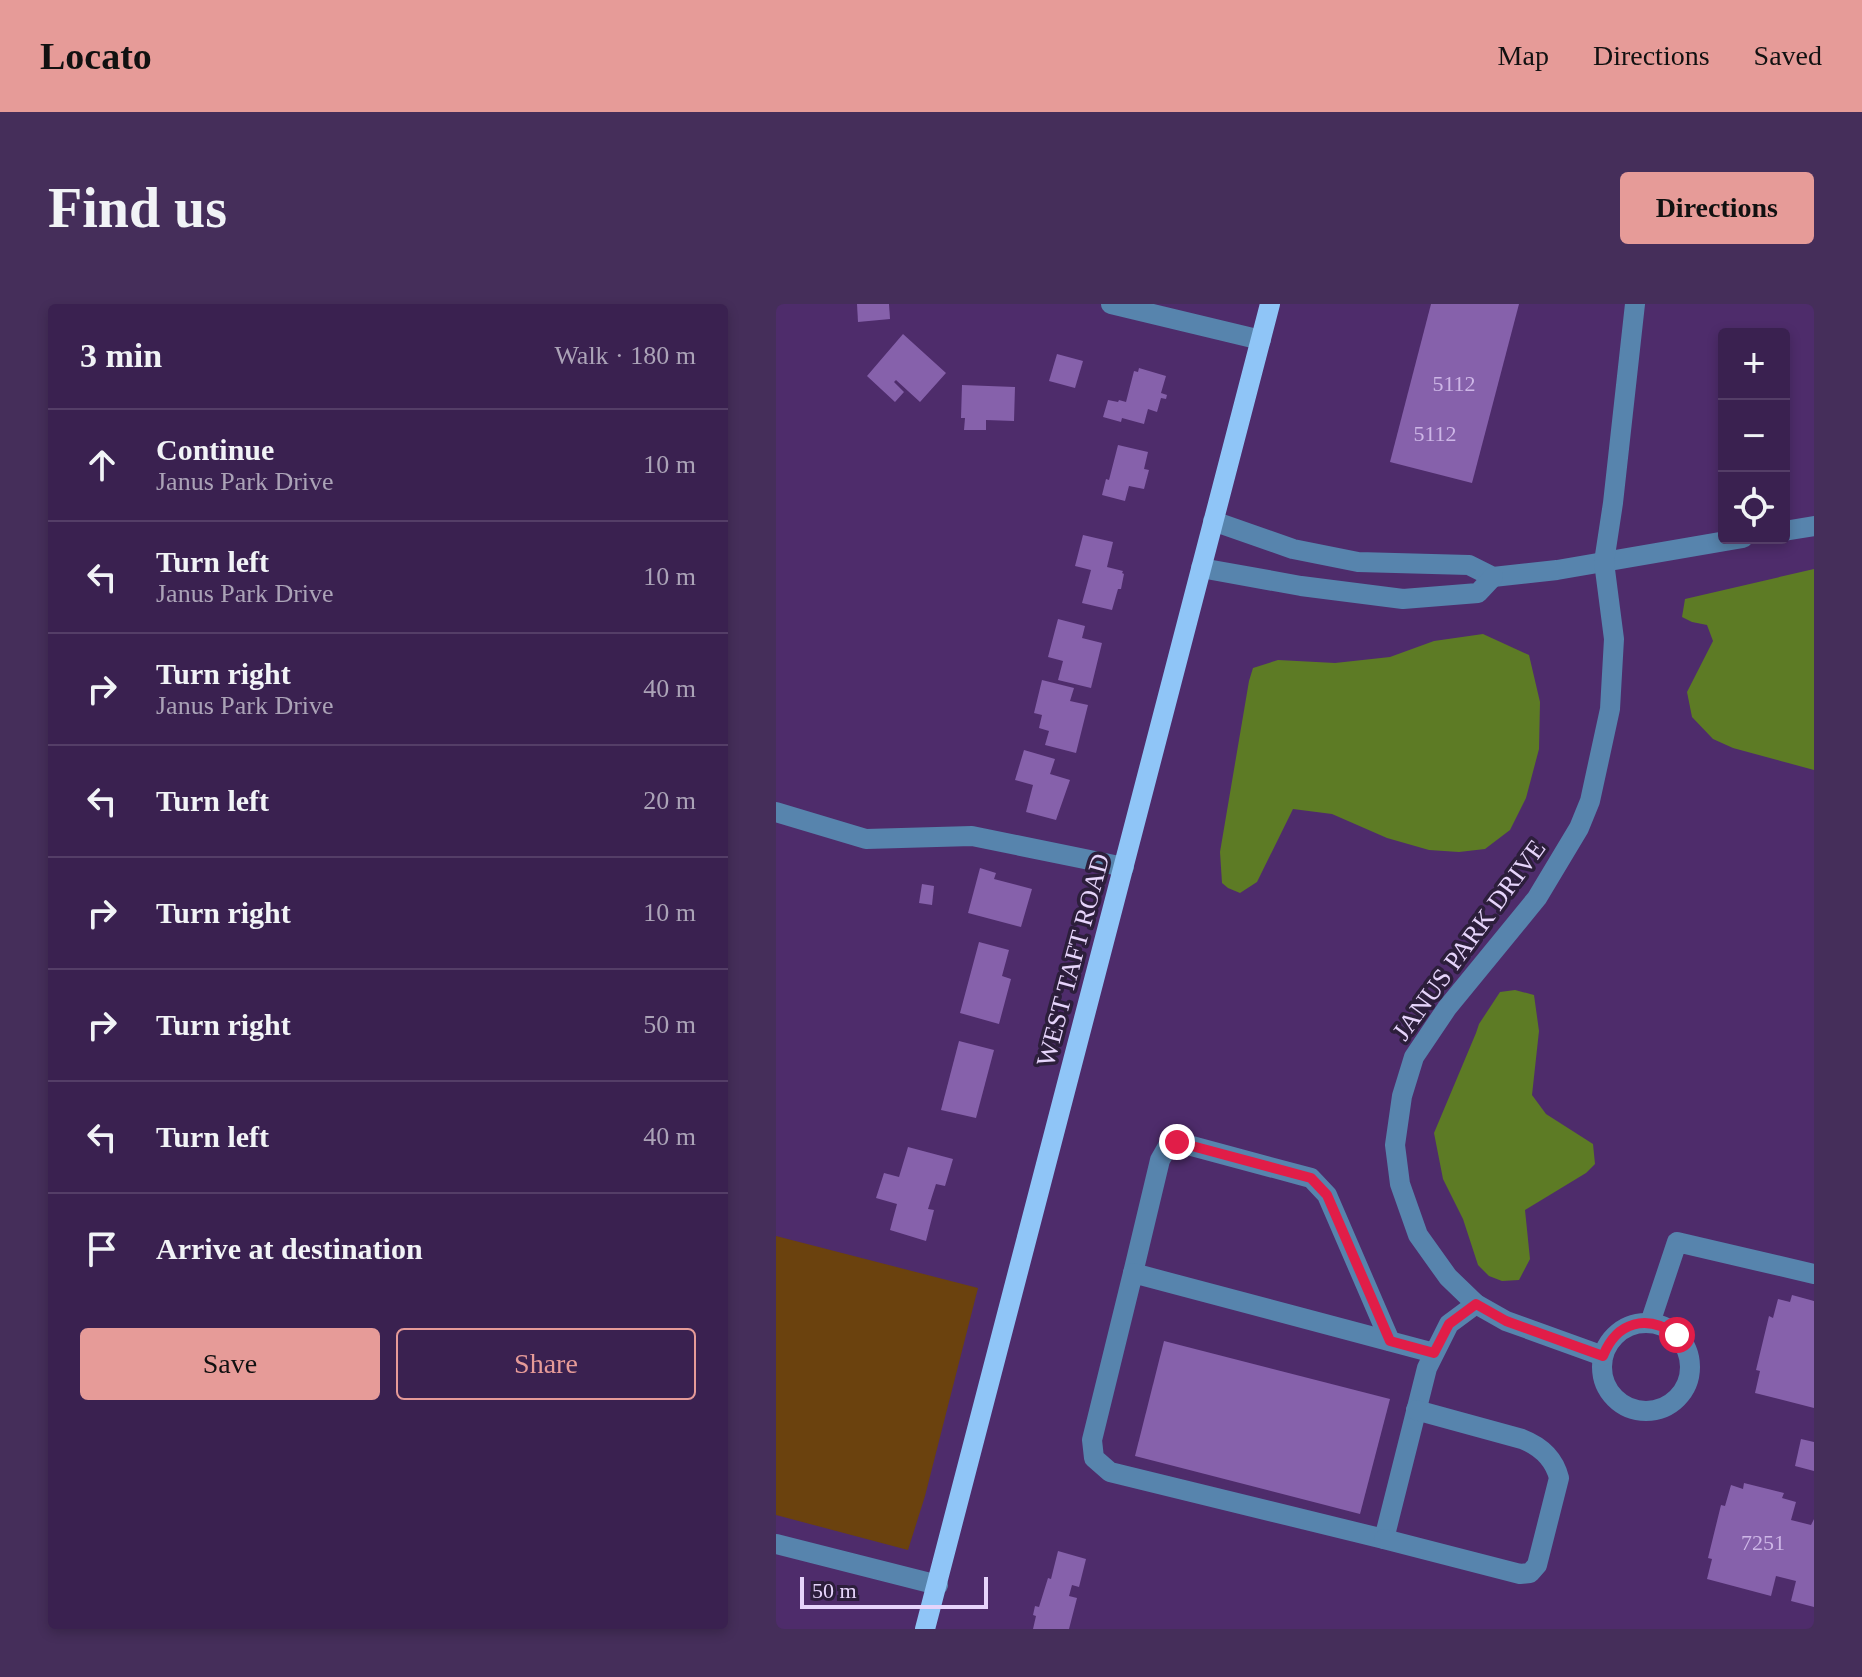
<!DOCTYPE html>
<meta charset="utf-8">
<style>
body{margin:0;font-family:Georgia,serif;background:#452e5a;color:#f1f3f6}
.controls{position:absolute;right:24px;top:24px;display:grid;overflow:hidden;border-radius:8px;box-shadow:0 4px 12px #0003}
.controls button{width:72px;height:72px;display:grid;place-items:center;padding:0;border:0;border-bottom:2px solid #543e67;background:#3a2150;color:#f1f3f6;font:40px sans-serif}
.scale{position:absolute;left:24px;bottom:20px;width:188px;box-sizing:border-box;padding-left:8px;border:4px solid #e6d4fb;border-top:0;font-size:22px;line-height:28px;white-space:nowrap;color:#e6d4fb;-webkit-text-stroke:6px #2c1e3b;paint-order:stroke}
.stop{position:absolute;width:24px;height:24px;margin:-18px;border:6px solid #e11d48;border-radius:50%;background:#fff}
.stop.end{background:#e11d48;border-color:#fff;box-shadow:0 2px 8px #0008}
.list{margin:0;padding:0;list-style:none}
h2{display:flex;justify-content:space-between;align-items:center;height:104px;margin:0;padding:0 32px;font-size:34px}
h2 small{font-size:26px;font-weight:400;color:#aba3b7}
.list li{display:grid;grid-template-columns:52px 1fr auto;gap:24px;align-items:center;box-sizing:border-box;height:112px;padding:0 32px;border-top:2px solid #543e67}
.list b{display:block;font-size:30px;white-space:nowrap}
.list p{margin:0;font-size:26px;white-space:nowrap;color:#aba3b7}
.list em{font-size:26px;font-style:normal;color:#aba3b7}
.actions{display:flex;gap:16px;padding:24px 32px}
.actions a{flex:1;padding:18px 0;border:2px solid #e69b98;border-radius:8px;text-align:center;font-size:28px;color:#e69b98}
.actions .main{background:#e69b98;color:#111}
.icon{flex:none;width:44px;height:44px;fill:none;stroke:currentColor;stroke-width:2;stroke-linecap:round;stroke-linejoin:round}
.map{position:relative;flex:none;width:1038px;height:1325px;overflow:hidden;border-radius:8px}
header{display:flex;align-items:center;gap:48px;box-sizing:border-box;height:112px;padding:0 40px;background:#e69b98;color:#111}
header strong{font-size:38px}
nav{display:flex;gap:44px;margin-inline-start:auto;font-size:28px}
.intro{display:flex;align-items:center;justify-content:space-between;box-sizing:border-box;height:192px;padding:0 48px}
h1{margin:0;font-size:56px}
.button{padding:20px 36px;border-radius:8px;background:#e69b98;color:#111;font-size:28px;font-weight:700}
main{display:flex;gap:48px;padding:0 48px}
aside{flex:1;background:#3a2150;border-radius:8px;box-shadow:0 4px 12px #0003}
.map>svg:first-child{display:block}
.green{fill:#6b420e}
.water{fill:#5d7b25}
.building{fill:#8661ab}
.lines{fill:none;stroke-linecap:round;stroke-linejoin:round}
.minor{stroke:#5784ad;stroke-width:20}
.major{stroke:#8fc5f7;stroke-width:20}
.route{stroke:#e11d48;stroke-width:10}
.labels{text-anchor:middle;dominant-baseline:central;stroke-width:7;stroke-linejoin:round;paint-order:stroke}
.number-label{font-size:22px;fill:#ceb7e7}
.street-label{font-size:26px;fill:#e6d4fb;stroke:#2c1e3b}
</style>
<header>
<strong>Locato</strong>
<nav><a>Map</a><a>Directions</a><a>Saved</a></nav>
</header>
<div class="intro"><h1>Find us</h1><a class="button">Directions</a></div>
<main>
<aside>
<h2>3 min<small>Walk · 180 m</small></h2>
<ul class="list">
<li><svg class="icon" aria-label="ahead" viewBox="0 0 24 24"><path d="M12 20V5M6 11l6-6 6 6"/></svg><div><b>Continue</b><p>Janus Park Drive</p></div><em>10 m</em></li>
<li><svg class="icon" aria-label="left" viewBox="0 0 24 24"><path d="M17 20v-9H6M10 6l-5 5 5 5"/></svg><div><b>Turn left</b><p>Janus Park Drive</p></div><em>10 m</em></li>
<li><svg class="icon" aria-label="right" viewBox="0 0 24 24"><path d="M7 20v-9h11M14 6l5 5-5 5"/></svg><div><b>Turn right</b><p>Janus Park Drive</p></div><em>40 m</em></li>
<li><svg class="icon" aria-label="left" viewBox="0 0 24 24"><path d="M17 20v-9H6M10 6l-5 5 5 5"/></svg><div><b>Turn left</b></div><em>20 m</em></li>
<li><svg class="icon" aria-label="right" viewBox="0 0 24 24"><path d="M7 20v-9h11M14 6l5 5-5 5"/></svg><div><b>Turn right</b></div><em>10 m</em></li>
<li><svg class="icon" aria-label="right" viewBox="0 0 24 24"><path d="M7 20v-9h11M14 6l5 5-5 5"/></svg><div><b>Turn right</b></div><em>50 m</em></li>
<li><svg class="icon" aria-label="left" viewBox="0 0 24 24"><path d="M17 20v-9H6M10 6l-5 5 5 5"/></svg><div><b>Turn left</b></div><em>40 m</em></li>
<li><svg class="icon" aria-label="arrive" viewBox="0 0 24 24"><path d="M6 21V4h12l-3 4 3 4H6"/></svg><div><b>Arrive at destination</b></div></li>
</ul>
<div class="actions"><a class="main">Save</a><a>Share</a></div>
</aside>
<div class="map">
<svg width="1038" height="1325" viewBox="0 0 1038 1325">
<rect width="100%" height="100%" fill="#4e2c6b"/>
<!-- green -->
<path class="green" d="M0 932 202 984 149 1192 132 1246 0 1211Z"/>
<!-- water -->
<g class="water">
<path d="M1038 265V466L957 444 937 435 916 413 911 388 937 337 931 321 916 318 906 313 909 295Z"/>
<path d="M707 330 753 351 764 398 763 445 750 494 734 526 709 545 683 548 653 546 611 534 556 510 517 505 481 578 464 589 452 584 446 579 444 548 473 377 477 364 502 356 559 359 614 353 658 337Z"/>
<path d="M739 686 758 691 763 727 756 791 770 810 817 840 819 860 810 869 749 906 754 955 743 976 726 977 713 972 702 961 687 915 667 875 658 829 700 729 703 720 724 688Z"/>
</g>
<!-- building -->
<g class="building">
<path d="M81 0H113L114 15 82 18Z"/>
<path d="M655 0H743L696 179 614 158Z"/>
<path d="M127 30 170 69 144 98 120 76 118 78 128 88 119 98 91 72Z"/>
<path d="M281 50 307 57 299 84 273 77Z"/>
<path d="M363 64 390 72 385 89 391 91 390 95 385 94 381 108 372 105 368 120 346 114 345 118 327 113 332 96 342 98 343 96 350 98 358 67 362 68Z"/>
<path d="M186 81 239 83 238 117 210 116V126H188L189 114H185Z"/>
<path d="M342 141 372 148 368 165 373 166 368 185 353 182 349 197 326 191 330 175 333 176Z"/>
<path d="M307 231 337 238 331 263 347 267 346 269 348 270 345 285H342L336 306 306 299 315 266 299 262Z"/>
<path d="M282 315 309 322 306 334 326 339 315 384 282 376 287 357 272 353Z"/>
<path d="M266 376 298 384 294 397 312 401 300 449 269 441 273 427 263 424 266 411 258 409Z"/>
<path d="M248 446 279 455 274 470 294 476 280 516 250 508 257 481 239 476Z"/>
<path d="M204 564 220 569 218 575 256 585 245 623 192 609Z"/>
<path d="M146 580 158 582 156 601 143 599Z"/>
<path d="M203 638 233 646 226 672 235 675 223 720 184 709Z"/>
<path d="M183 737 218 746 200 814 165 806Z"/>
<path d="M132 843 177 855 169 882 160 880 152 905 158 906 150 937 114 926 121 900 100 894 108 869 123 873Z"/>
<path d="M1016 991 1038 997V1104L979 1089 984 1067 980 1066 993 1012 997 1014 1002 995 1014 998Z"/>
<path d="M388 1037 614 1095 584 1210 359 1152Z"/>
<path d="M1025 1135 1038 1138V1167L1019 1162Z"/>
<path d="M968 1179 1008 1189 1006 1194 1020 1198 1015 1216 1035 1221 1038 1215V1303L1015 1297 1020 1277 1000 1272 995 1292 931 1275 936 1255 932 1254 945 1201 949 1202 955 1181 967 1185Z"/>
<path d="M282 1247 310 1255 303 1283 296 1281 293 1292 301 1294 293 1325H257L260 1312 257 1311 259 1302 263 1303 272 1274 275 1275Z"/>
</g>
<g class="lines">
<!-- minor -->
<g class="minor">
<path d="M335 0 485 36"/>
<path d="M437 217 517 245 582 258 693 261 717 273 781 266 967 234"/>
<path d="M1008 227 1038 222"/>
<path d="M425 264 525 282 627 295 702 289 717 273"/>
<path d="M0 508 90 535 196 532 348 563"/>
<path d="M357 969 384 856 392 842 401 838 535 874 551 891 614 1037"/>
<circle cx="870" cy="1063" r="44"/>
<path d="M874 1019 901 938 1038 970"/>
<path d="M658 1049 357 969 316 1136 318 1154 334 1168 608 1235 651 1064 673 1020 700 1000"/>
<path d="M827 1052 730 1017 700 1000 672 973 642 931 624 880 619 841 626 792 638 753 671 704 761 594 803 524 814 497 834 405 838 335 828 258 837 199 859 0"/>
<path d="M608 1235 744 1270 754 1269 761 1261 783 1174C778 1154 764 1142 746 1135L640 1106"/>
<path d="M0 1240 162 1281"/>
</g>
<!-- major -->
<path class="major" d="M149 1325 494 0"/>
</g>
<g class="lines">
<!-- route -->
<path class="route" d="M401 838 535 874 551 891 614 1037 658 1049 673 1020 700 1000 730 1017 827 1052C841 1017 871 1010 901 1031"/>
</g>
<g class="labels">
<!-- number labels -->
<g class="number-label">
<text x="678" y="79">5112</text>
<text x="659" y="129">5112</text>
<text x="987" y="1238">7251</text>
</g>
<!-- street labels -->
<g class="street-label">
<text transform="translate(693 636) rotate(-54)">JANUS PARK DRIVE</text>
<text transform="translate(297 656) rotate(-75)">WEST TAFT ROAD</text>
</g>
</g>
</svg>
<div class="controls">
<button>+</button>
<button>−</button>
<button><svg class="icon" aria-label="locate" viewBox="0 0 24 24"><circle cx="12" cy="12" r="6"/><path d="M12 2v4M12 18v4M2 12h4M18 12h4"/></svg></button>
</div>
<div class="scale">50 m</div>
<div class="stop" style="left:901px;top:1031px"></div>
<div class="stop end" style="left:401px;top:838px"></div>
</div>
</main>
